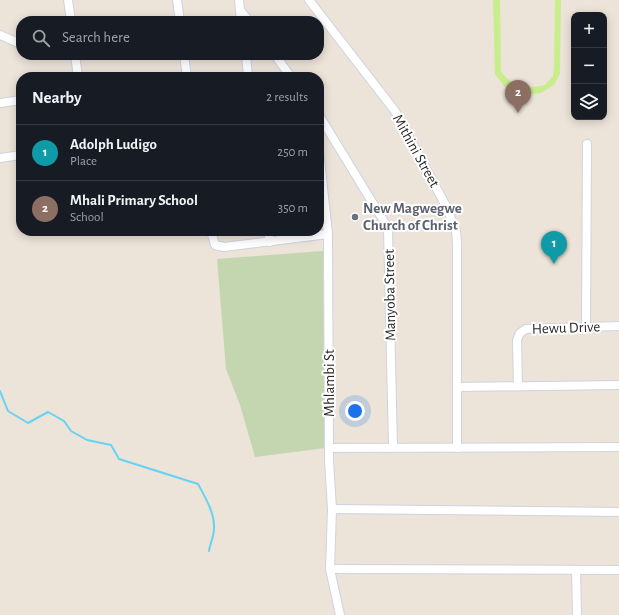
<!DOCTYPE html>
<meta charset="utf-8">
<style>
body{margin:0;font-family:"Alegreya Sans",sans-serif;background:#242831;color:#f1f3f6}
.controls{position:absolute;right:12px;top:12px;display:grid;overflow:hidden;border-radius:8px;box-shadow:0 2px 10px #0003}
.controls button{width:36px;height:36px;display:grid;place-items:center;padding:0;border:0;border-bottom:1px solid #363941;background:#171b24;color:#f1f3f6;font:20px sans-serif}
.you{position:absolute;left:355px;top:411px;width:14px;height:14px;margin:-10px;border:3px solid #fff;border-radius:50%;background:#1a73e8;box-shadow:0 0 0 6px #1a73e833}
.badge{display:grid;place-items:center;width:26px;height:26px;border-radius:50%;background:#1a73e8;color:#fff;font-size:13px;font-weight:700}
.pin{position:absolute;translate:-50% -33px;filter:drop-shadow(0 1px 2px #0008)}
.pin::after{content:'';position:absolute;top:21px;width:14px;height:12px;background:inherit;clip-path:polygon(0 0,100% 0,50% 100%)}
.list{margin:0;padding:0;list-style:none}
h2{display:flex;justify-content:space-between;align-items:center;height:52px;margin:0;padding:0 16px;font-size:17px}
h2 small{font-size:13px;font-weight:400;color:#9ea1a6}
.list li{display:grid;grid-template-columns:26px 1fr auto;gap:12px;align-items:center;box-sizing:border-box;height:56px;padding:0 16px;border-top:1px solid #363941}
.list b{display:block;font-size:15px;white-space:nowrap}
.list p{margin:0;font-size:13px;white-space:nowrap;color:#9ea1a6}
.list em{font-size:13px;font-style:normal;color:#9ea1a6}
.icon{flex:none;width:22px;height:22px;fill:none;stroke:currentColor;stroke-width:2;stroke-linecap:round;stroke-linejoin:round}
.map{position:relative;flex:none;width:619px;height:615px;overflow:hidden}
.search{position:absolute;background:#171b24;box-shadow:0 2px 10px #0003;left:16px;top:16px;width:308px;height:44px;display:flex;align-items:center;gap:10px;box-sizing:border-box;padding:0 14px;border-radius:16px;color:#9ea1a6;font-size:15px}
.panel{position:absolute;background:#171b24;box-shadow:0 2px 10px #0003;left:16px;top:72px;width:308px;height:164px;border-radius:16px}
.map>svg:first-child{display:block}
.cemetery{fill:#c4d6af}
.pitch{fill:#c8ed8d}
.lines{fill:none;stroke-linecap:round;stroke-linejoin:round}
.stream{stroke:#66d3f3;stroke-width:2}
.minor-casing{stroke:#ced3e2;stroke-width:10}
.minor{stroke:#fff;stroke-width:8}
.worship-dot{fill:#6b7280;stroke:#fff;stroke-width:1.5}
.labels{text-anchor:middle;dominant-baseline:central;stroke-width:4;stroke-linejoin:round;paint-order:stroke}
.street-label{font-size:15px;fill:#282828;stroke:#fff}
.worship-label{font-size:15px;font-weight:bold;fill:#5b616d;stroke:#fff;text-anchor:start}
</style>
<div class="map">
<svg width="619" height="615" viewBox="0 0 619 615">
<rect width="100%" height="100%" fill="#ece3d9"/>
<!-- cemetery -->
<path class="cemetery" d="M323 251 325 448 255 457 240 405 226 369 217 259Z"/>
<!-- pitch -->
<path class="pitch" d="M493 0H500L501 72C516 89 524 89 545 85L553 76 554 68 555 0H561L560 74 554 85 541 93 530 94 521 93 504 86 495 74Z"/>
<g class="lines">
<!-- stream -->
<path class="stream" d="M0 391 8 411 28 423 48 412 64 421 71 431 87 440 111 445 119 459 198 484C205 497 215 513 214 529 214 536 210 544 209 551"/>
<defs>
<g id="minor">
<path d="M68 0 71 21"/>
<path d="M177 0 180 21"/>
<path d="M239 0 241 21"/>
<path d="M309 0 395 111 446 206 456 231 457 244V448"/>
<path d="M240 10 249 21"/>
<path d="M0 35 21 44"/>
<path d="M75 55 78 77"/>
<path d="M184 55 187 77"/>
<path d="M246 55 248 77"/>
<path d="M275 55 291 77"/>
<path d="M0 103 21 100"/>
<path d="M319 115 388 228 393 447"/>
<path d="M319 151 328 234 329 461 332 509 330 569 340 615"/>
<path d="M0 158 21 155"/>
<path d="M211 231 215 245 224 247 328 234"/>
<path d="M268 231 270 242"/>
<path d="M586 326 587 144"/>
<path d="M518 386 517 340 520 333 526 329 619 326"/>
<path d="M458 387 619 385"/>
<path d="M329 448 619 447"/>
<path d="M332 509 619 512"/>
<path d="M330 569 619 570"/>
<path d="M576 570 577 615"/>
</g>
</defs>
<!-- minor casing -->
<use href="#minor" class="minor-casing"/>
<!-- minor -->
<use href="#minor" class="minor"/>
</g>
<!-- markers -->
<circle class="worship-dot" cx="355" cy="217" r="4"/>
<g class="labels">
<!-- street labels -->
<g class="street-label">
<text transform="translate(416 151) rotate(61)">Mithini Street</text>
<text transform="translate(390 295) rotate(-91)">Manyoba Street</text>
<text transform="translate(566 328) rotate(-2)">Hewu Drive</text>
<text transform="translate(329 383) rotate(-90)">Mhlambi St</text>
</g>
<!-- worship labels -->
<g class="worship-label">
<text x="363" y="208">New Magwegwe<tspan x="363" dy="17">Church of Christ</tspan></text>
</g>
</g>
</svg>
<div class="controls">
<button>+</button>
<button>−</button>
<button><svg class="icon" aria-label="layers" viewBox="0 0 24 24"><path d="M12 4l9 5-9 5-9-5zM3 14l9 5 9-5"/></svg></button>
</div>
<div class="you"></div>
<div class="pin badge" style="left:554px;top:264px;background:#0f9aa8">1</div>
<div class="pin badge" style="left:518px;top:113px;background:#8d6e63">2</div>
<div class="search"><svg class="icon" aria-label="search" viewBox="0 0 24 24"><circle cx="10" cy="10" r="6"/><path d="M15 15l6 6"/></svg>Search here</div>
<section class="panel">
<h2>Nearby<small>2 results</small></h2>
<ul class="list">
<li><span class="badge" style="background:#0f9aa8">1</span><div><b>Adolph Ludigo</b><p>Place</p></div><em>250 m</em></li>
<li><span class="badge" style="background:#8d6e63">2</span><div><b>Mhali Primary School</b><p>School</p></div><em>350 m</em></li>
</ul>
</section>
</div>
